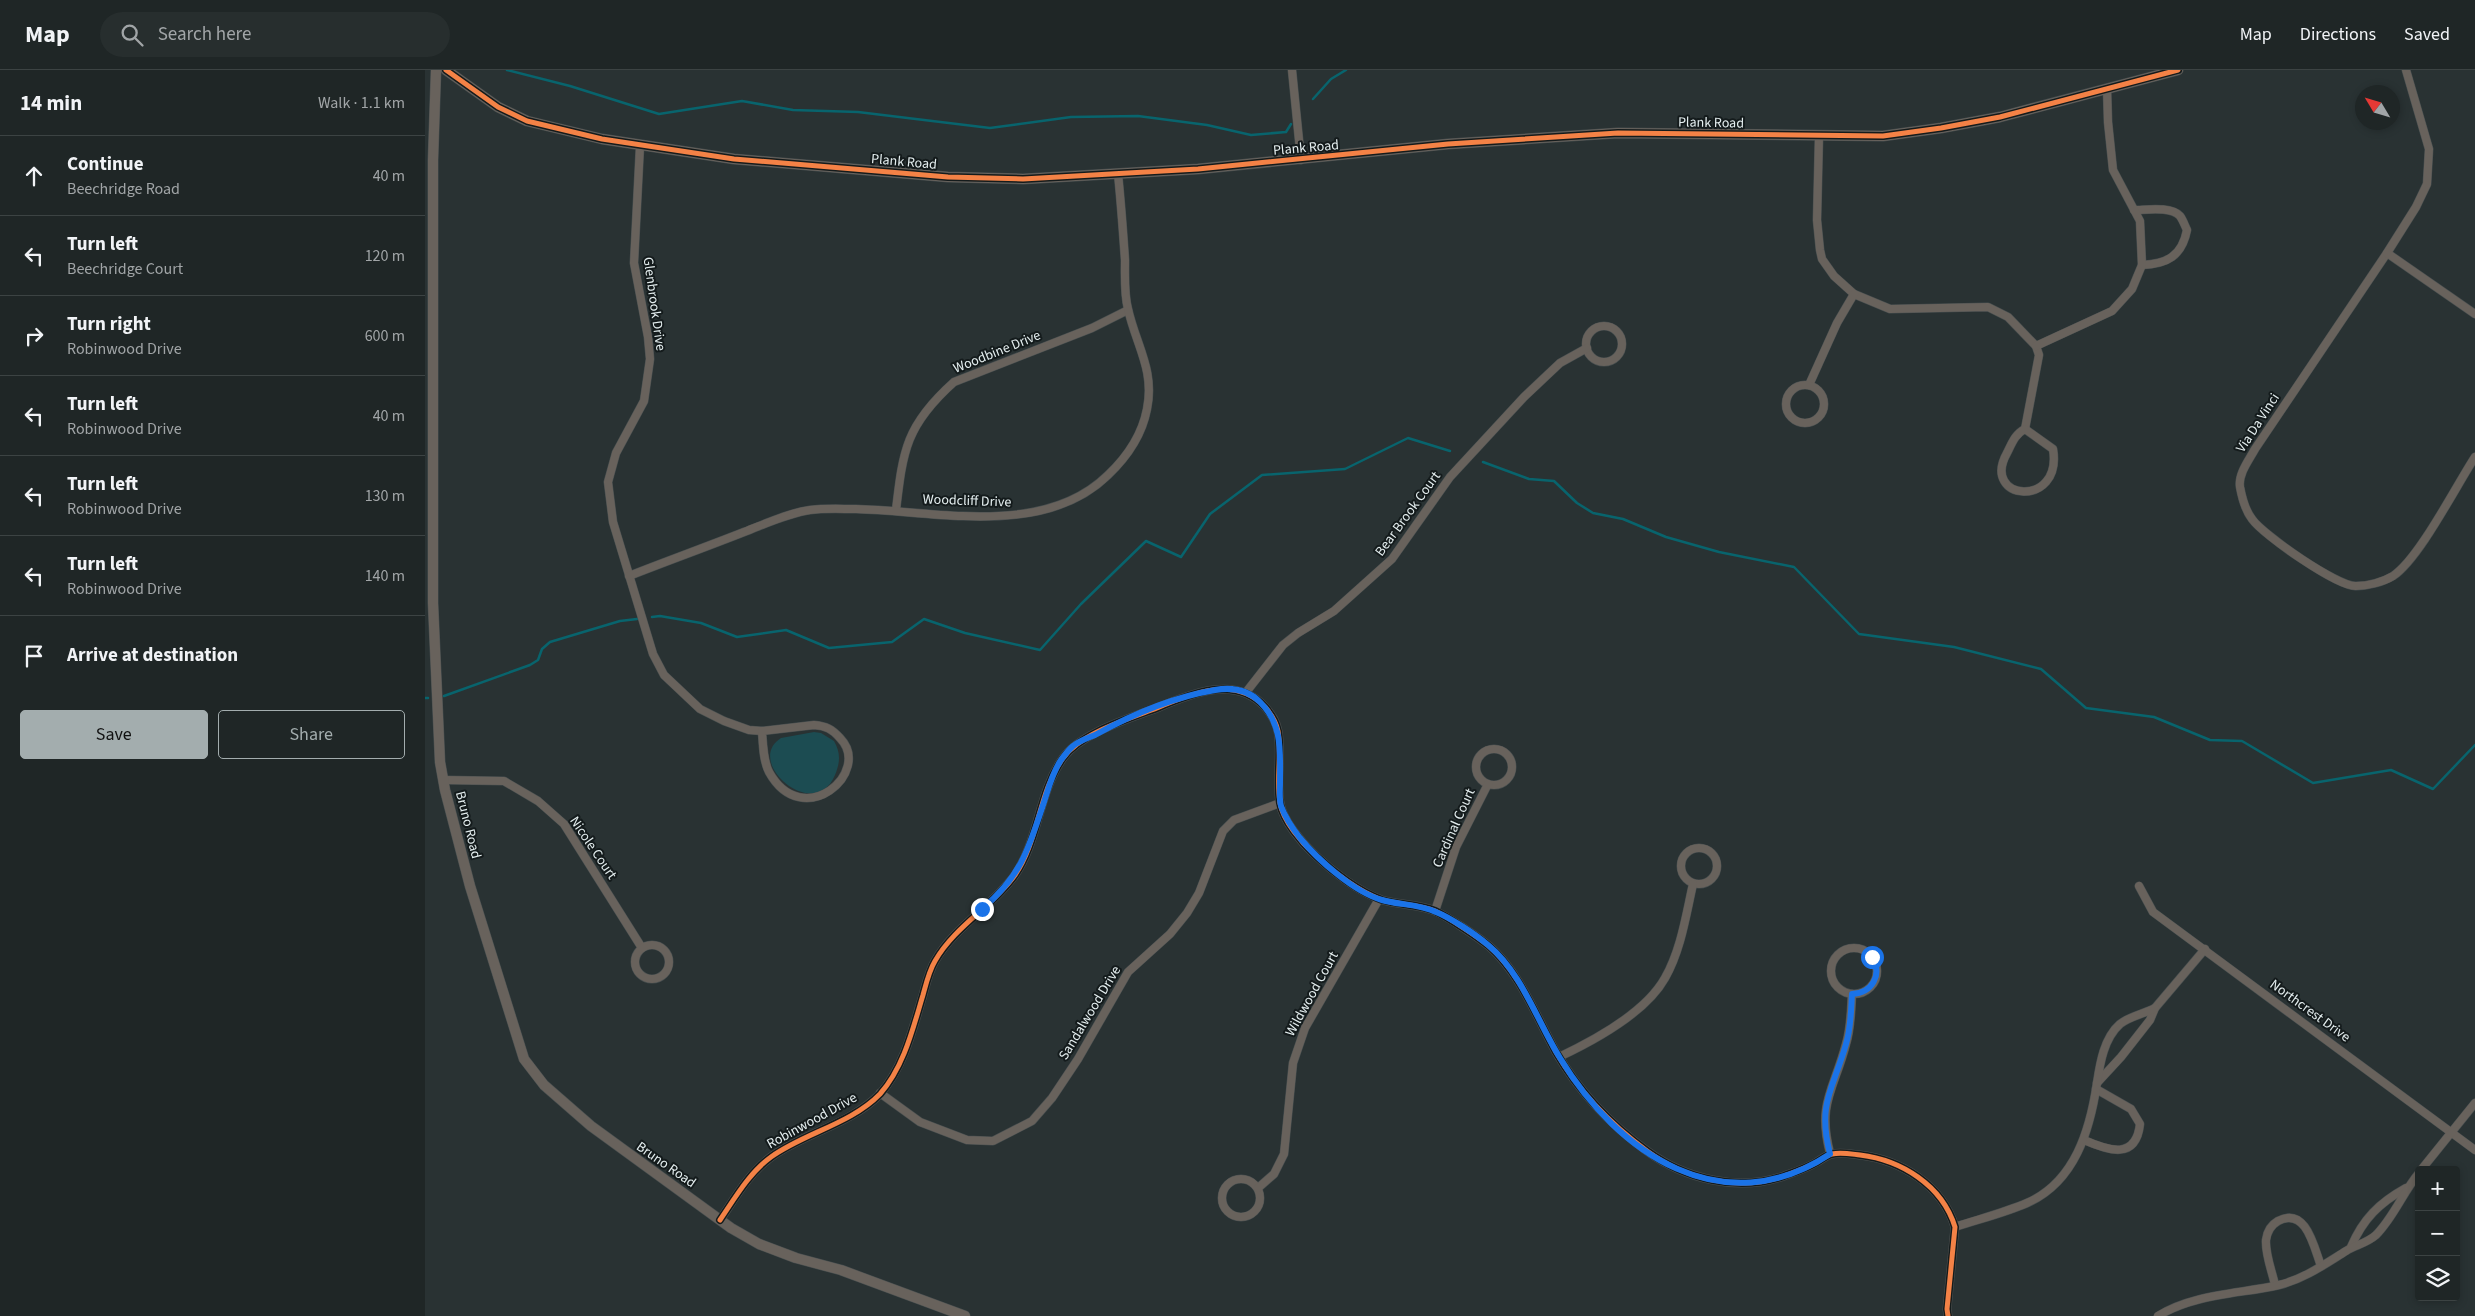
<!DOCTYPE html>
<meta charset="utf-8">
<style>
body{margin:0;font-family:"Source Sans 3",sans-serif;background:#272e2e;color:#f1f3f6}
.controls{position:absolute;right:15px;bottom:15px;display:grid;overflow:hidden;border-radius:5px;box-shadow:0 2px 8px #0003}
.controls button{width:45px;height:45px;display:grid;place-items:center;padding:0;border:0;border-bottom:1px solid #3c4343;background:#1f2626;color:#f1f3f6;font:25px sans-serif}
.compass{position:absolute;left:1930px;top:15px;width:45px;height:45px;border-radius:50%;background:#1f2626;box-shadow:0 2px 8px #0003;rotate:308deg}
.stop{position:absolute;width:15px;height:15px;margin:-11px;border:4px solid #1a73e8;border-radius:50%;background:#fff}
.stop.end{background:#1a73e8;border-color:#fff;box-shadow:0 1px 5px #0008}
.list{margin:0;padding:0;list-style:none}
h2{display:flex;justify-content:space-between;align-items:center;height:65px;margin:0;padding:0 20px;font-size:21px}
h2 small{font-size:16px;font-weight:400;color:#a1a5a7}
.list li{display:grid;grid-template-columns:32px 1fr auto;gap:15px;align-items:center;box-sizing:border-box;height:80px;padding:0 20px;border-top:1px solid #3c4343}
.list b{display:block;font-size:19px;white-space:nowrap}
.list p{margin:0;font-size:16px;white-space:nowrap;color:#a1a5a7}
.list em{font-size:16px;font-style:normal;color:#a1a5a7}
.actions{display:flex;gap:10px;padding:15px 20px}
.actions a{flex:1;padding:11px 0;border:1px solid #a3adae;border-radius:5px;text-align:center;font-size:18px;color:#a3adae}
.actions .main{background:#a3adae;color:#111}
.icon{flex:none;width:28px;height:28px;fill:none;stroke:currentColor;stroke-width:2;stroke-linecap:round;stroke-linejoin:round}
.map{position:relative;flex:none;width:2050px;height:1246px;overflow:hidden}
header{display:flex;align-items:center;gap:30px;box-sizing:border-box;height:70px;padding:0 25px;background:#1f2626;border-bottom:1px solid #3c4343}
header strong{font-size:24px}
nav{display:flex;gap:28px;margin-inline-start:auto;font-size:18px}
.search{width:350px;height:45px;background:#272e2e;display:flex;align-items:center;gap:12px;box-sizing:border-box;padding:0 18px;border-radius:28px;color:#a1a5a7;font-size:19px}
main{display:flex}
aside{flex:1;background:#1f2626}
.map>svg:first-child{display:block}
.green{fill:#1c4c52}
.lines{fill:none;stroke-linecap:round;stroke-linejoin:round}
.stream{stroke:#08646d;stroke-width:2.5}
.minor-casing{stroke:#484f50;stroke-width:9}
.tertiary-casing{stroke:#484f50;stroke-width:11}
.minor{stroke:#68625c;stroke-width:8}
.tertiary{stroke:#68625c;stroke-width:10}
.cycleway-casing{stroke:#141b1c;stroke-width:8}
.cycleway{stroke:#f48246;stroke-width:5}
.route{stroke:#1a73e8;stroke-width:6}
.labels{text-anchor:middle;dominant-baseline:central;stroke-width:4;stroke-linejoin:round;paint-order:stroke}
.street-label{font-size:14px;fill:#e5eff0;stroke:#141b1c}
</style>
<header>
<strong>Map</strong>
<div class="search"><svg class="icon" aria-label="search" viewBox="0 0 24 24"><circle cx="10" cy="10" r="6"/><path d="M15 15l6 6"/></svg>Search here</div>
<nav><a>Map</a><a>Directions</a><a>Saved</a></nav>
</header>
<main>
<aside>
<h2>14 min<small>Walk · 1.1 km</small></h2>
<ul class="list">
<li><svg class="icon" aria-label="ahead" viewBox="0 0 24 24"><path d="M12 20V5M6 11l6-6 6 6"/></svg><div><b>Continue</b><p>Beechridge Road</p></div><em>40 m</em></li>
<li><svg class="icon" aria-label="left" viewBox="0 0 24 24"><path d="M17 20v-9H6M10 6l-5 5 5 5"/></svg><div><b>Turn left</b><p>Beechridge Court</p></div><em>120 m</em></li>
<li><svg class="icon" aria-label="right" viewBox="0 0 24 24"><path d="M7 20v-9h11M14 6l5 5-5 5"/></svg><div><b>Turn right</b><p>Robinwood Drive</p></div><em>600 m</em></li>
<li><svg class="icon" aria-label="left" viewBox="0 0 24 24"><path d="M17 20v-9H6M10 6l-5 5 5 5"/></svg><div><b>Turn left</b><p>Robinwood Drive</p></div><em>40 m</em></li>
<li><svg class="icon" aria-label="left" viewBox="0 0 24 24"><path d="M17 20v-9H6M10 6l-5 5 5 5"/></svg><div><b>Turn left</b><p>Robinwood Drive</p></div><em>130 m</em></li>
<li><svg class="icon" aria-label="left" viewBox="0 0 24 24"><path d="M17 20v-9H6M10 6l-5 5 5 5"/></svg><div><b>Turn left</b><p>Robinwood Drive</p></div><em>140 m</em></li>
<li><svg class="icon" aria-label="arrive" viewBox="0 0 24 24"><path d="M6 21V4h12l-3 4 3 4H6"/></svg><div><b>Arrive at destination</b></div></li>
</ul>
<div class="actions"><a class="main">Save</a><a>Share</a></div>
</aside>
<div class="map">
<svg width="2050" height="1246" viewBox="0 0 2050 1246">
<rect width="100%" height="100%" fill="#293233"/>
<!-- green -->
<path class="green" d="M389 662 396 663 409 671C416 683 415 693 410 705 390 754 318 692 356 668Z"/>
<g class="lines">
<!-- stream -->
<g class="stream">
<path d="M82 0 145 16 234 44 317 31 368 40 433 42 565 58 646 47 713 46 782 55 826 65 861 62 866 54"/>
<path d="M888 29 906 9 921 0"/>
<path d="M1058 392 1104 409 1129 411 1152 433 1168 443 1198 449 1241 467 1294 482 1369 497 1434 564 1529 577 1616 599 1661 638 1729 647 1785 670 1817 671 1888 713 1966 700 2008 719 2050 675"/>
<path d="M227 547 235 546 276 553 312 567 361 560 404 578 467 572 499 549 540 563 615 580 656 534 721 471 756 487 785 444 837 405 920 399 983 368 1025 381"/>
<path d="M19 626 105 595 113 590 117 579 125 572 195 551 212 549"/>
<path d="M0 628H3"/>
</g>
<defs>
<g id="minor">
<path d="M867 0 876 90"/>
<path d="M1981 0 2004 79 2002 114 1991 137 1962 183 1830 379C1824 390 1813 404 1815 417 1817 428 1820 440 1827 449 1838 465 1913 517 1931 516 1943 516 1958 512 1968 506 1994 489 2031 416 2050 387"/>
<path d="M1394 66 1392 150 1395 180 1397 189 1409 206 1429 224 1465 239 1563 237 1583 247 1611 276 1614 285 1600 359"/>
<path d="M215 76 209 193 223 267 225 289 219 331 191 383 183 412 188 452 228 584 239 605 275 639 299 651 324 660 337 661"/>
<path d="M1709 140C1721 140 1746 136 1755 146 1758 150 1760 156 1762 160 1757 186 1742 194 1717 195"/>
<path d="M1962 183 2050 244"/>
<circle cx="1179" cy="274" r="18"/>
<path d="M1611 276 1687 241 1707 219 1717 195 1715 151 1688 100 1683 52 1682 18"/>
<path d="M1384 315 1412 253 1429 224"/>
<circle cx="1380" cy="334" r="19"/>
<path d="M1600 359 1628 379C1638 439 1555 431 1582 383 1587 373 1590 364 1600 359Z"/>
<path d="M471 440C478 380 481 355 529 312L667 258 703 240"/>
<path d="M204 506C242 491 281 477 319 462 340 454 363 443 385 440 400 438 416 439 431 439 512 441 619 468 683 405 702 387 717 365 722 339 730 300 711 275 703 239 699 224 700 206 700 190 698 161 696 133 693 104"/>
<path d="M822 621 858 575 873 563 909 541 967 489 1025 407 1099 327 1135 293 1162 278"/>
<path d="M389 655C401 656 407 659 415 668 448 702 378 763 344 702 338 690 338 674 337 661Z"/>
<circle cx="1069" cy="697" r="18"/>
<path d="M18 710 79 711 113 731 139 754 217 878"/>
<circle cx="1274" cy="796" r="18"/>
<path d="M1714 816 1728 842 2050 1080"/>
<path d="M1010 841 1031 777 1063 714"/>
<circle cx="227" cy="892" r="17"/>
<circle cx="1429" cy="901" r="23"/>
<path d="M1134 987C1168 971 1221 942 1240 908 1256 880 1261 845 1268 814"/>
<path d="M1672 1013 1696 987 1725 950 1730 938 1780 879"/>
<path d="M455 1023 495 1052 542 1070 568 1071 607 1051 627 1028 653 989 703 902 745 864 762 843 774 823 798 761 809 750 855 733"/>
<path d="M1659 1070C1684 1081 1711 1090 1715 1054L1706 1039 1671 1019"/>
<path d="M1405 1083C1392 1033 1409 1020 1421 974 1426 958 1426 941 1427 924"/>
<path d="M1996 1100 2050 1033"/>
<circle cx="816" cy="1128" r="19"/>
<path d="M833 1118 849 1104 859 1084 868 993 880 958 954 829"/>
<path d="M295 1150C310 1128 324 1103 346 1087 379 1063 426 1054 455 1024 479 997 488 958 498 925 501 914 504 901 510 891 530 856 567 837 590 805 614 770 613 723 638 688 656 663 703 649 732 638 767 623 811 605 840 637 847 645 851 651 853 661 857 684 851 710 855 733 858 751 877 773 890 785 908 802 934 822 957 830 974 835 994 834 1010 841 1023 847 1053 867 1064 876 1095 903 1111 946 1131 982 1154 1022 1185 1054 1222 1081 1260 1109 1313 1122 1359 1106 1370 1102 1382 1098 1392 1092 1397 1089 1402 1085 1407 1084 1416 1082 1426 1084 1435 1085 1476 1090 1517 1115 1530 1157L1522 1239 1523 1246"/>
<path d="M1530 1157C1554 1149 1579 1143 1602 1133 1650 1112 1665 1060 1672 1013 1675 993 1679 968 1695 954 1705 946 1719 944 1730 938"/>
<path d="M1926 1177C1938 1149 1954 1133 1981 1118"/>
<path d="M1850 1215C1847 1201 1840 1184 1841 1170 1842 1162 1846 1155 1853 1151 1881 1136 1889 1177 1896 1196"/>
<path d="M1733 1246C1768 1224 1814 1224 1854 1215 1879 1209 1900 1194 1921 1181 1931 1175 1942 1173 1951 1165 1969 1147 1978 1122 1994 1103"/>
</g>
<g id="tertiary">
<path d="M11 0 8 90V533L15 692 20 720 45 816 99 989 119 1015 166 1056 306 1158 334 1174 371 1188 416 1200 540 1246"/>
<path d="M21 0 73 37 102 51 177 69 309 89 523 107 598 109 773 99 1023 74 1193 63 1458 66 1516 58 1575 47 1753 0"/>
</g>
</defs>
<!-- minor casing -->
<use href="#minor" class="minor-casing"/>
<!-- tertiary casing -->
<use href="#tertiary" class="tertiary-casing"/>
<!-- minor -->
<use href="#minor" class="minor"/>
<!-- tertiary -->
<use href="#tertiary" class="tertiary"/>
<defs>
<g id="cycleway">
<path d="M21 0 73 37 102 51 177 69 309 89 523 107 598 109 773 99 1023 74 1193 63 1458 66 1516 58 1575 47 1753 0"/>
<path d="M295 1150C310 1128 324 1103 346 1087 379 1063 426 1054 455 1024 479 997 488 958 498 925 501 914 504 901 510 891 530 856 567 837 590 805 614 770 613 723 638 688 656 663 703 649 732 638 767 623 811 605 840 637 847 645 851 651 853 661 857 684 851 710 855 733 858 751 877 773 890 785 908 802 934 822 957 830 974 835 994 834 1010 841 1023 847 1053 867 1064 876 1095 903 1111 946 1131 982 1154 1022 1185 1054 1222 1081 1260 1109 1313 1122 1359 1106 1370 1102 1382 1098 1392 1092 1397 1089 1402 1085 1407 1084 1416 1082 1426 1084 1435 1085 1476 1090 1517 1115 1530 1157L1522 1239 1523 1246"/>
</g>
</defs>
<!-- cycleway casing -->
<use href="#cycleway" class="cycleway-casing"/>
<!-- cycleway -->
<use href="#cycleway" class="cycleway"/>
</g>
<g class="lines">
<!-- route -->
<path class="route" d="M557 839C595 807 603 781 618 735 623 720 627 703 636 690 639 686 644 679 648 676 654 671 663 668 670 665 706 645 749 627 790 620 807 617 822 619 835 632 858 655 855 681 855 712 855 720 854 729 856 736 860 747 868 759 875 768 893 790 929 822 957 830 974 835 995 834 1011 842 1026 848 1050 864 1063 875 1097 903 1112 951 1135 988 1193 1084 1298 1155 1405 1084 1392 1033 1408 1020 1421 974 1426 958 1426 941 1427 924 1447 923 1458 905 1447 887"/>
</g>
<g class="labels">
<!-- street labels -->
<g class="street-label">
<text transform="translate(1286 53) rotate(1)">Plank Road</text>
<text transform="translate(881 78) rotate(-5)">Plank Road</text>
<text transform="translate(479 92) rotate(5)">Plank Road</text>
<text transform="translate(229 234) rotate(82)">Glenbrook Drive</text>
<text transform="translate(572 282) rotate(-22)">Woodbine Drive</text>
<text transform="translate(1833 353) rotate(-57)">Via Da Vinci</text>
<text transform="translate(542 431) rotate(2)">Woodcliff Drive</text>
<text transform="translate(983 444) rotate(-54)">Bear Brook Court</text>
<text transform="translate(43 755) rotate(76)">Bruno Road</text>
<text transform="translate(1029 758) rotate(-66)">Cardinal Court</text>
<text transform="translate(168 778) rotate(56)">Nicole Court</text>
<text transform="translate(887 924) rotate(-61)">Wildwood Court</text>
<text transform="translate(1885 941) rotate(36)">Northcrest Drive</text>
<text transform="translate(665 943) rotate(-59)">Sandalwood Drive</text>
<text transform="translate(387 1051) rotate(-29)">Robinwood Drive</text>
<text transform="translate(241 1095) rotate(35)">Bruno Road</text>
</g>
</g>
</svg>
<div class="controls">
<button>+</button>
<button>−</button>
<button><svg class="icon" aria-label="layers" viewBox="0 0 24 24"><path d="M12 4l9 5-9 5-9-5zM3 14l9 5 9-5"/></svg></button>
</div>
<svg class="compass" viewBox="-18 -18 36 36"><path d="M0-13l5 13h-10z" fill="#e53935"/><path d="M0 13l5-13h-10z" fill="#a1a5a7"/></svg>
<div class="stop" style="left:1447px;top:887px"></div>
<div class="stop end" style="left:557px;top:839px"></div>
</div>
</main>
